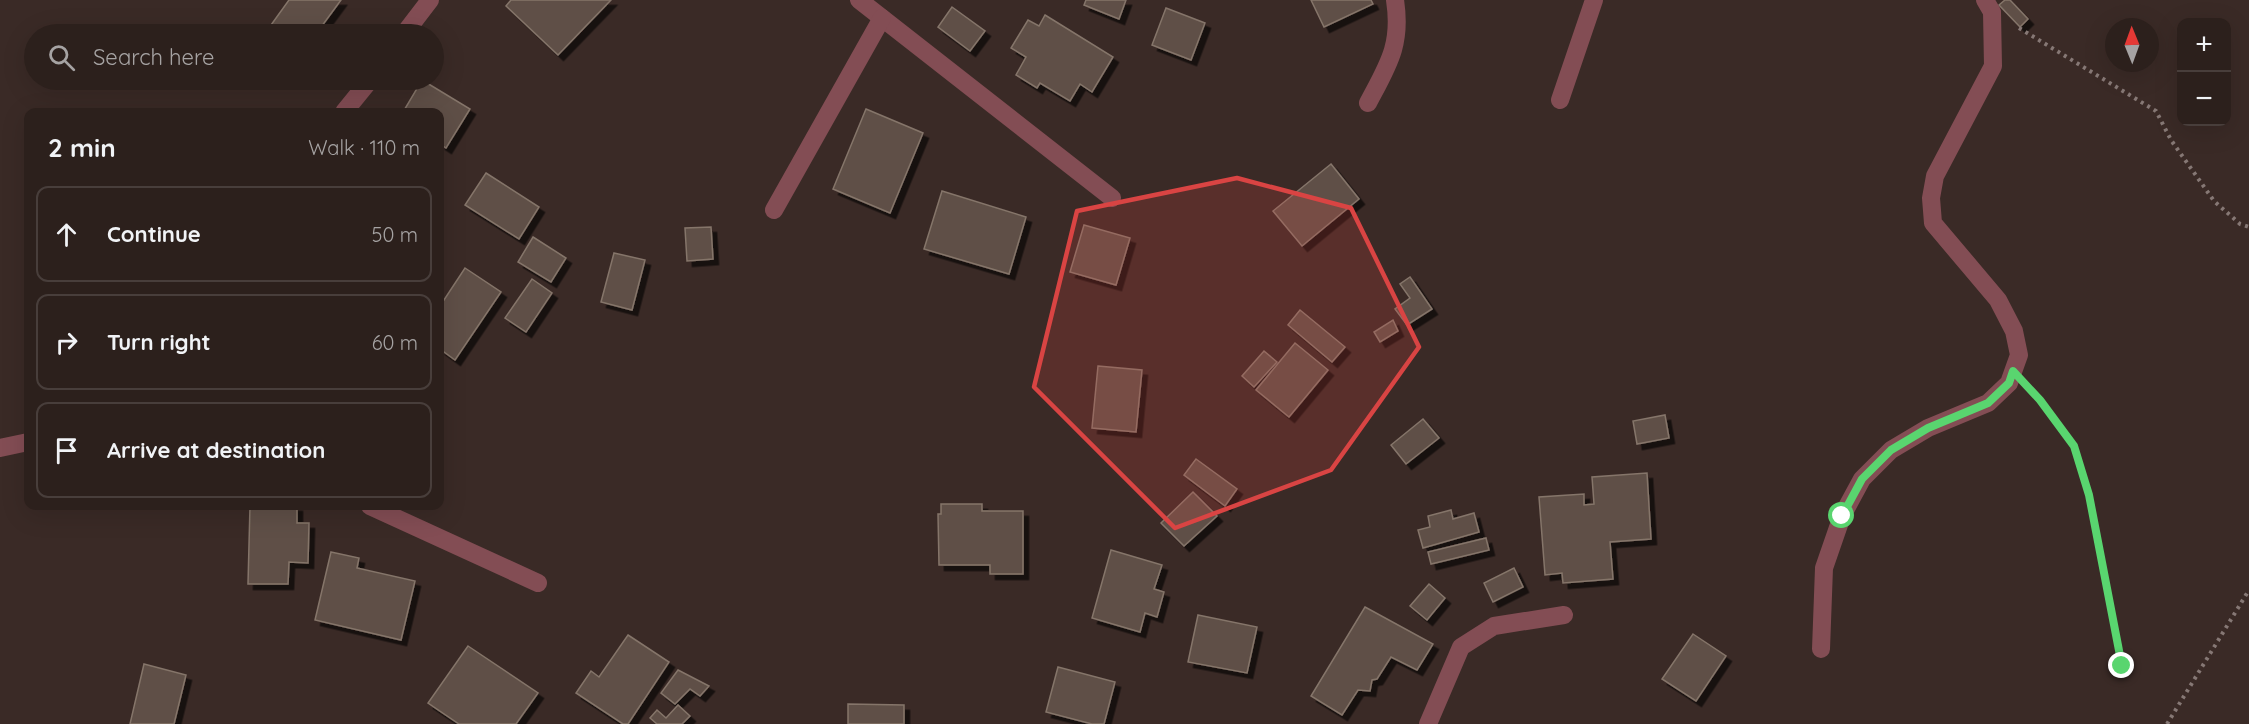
<!DOCTYPE html>
<meta charset="utf-8">
<style>
body{margin:0;font-family:Quicksand,sans-serif;background:#382d29;color:#f1f3f6}
.controls{position:absolute;right:18px;top:18px;display:grid;overflow:hidden;border-radius:12px;box-shadow:0 6px 24px #0002}
.controls button{width:54px;height:54px;display:grid;place-items:center;padding:0;border:0;border-bottom:2px solid #483e3b;background:#2c201c;color:#f1f3f6;font:30px sans-serif}
.compass{position:absolute;left:2105px;top:18px;width:54px;height:54px;border-radius:50%;background:#2c201c;box-shadow:0 6px 24px #0002;rotate:359deg}
.stop{position:absolute;width:18px;height:18px;margin:-14px;border:4px solid #59d56f;border-radius:50%;background:#fff}
.stop.end{background:#59d56f;border-color:#fff;box-shadow:0 2px 6px #0008}
.list{margin:0;padding:0;list-style:none}
h2{display:flex;justify-content:space-between;align-items:center;height:78px;margin:0;padding:0 24px;font-size:26px}
h2 small{font-size:20px;font-weight:400;color:#a6a3a3}
.list li{display:grid;grid-template-columns:39px 1fr auto;gap:18px;align-items:center;box-sizing:border-box;height:96px;margin:0 12px 12px;padding:0 12px;border:2px solid #483e3b;border-radius:12px}
.list b{display:block;font-size:22px;white-space:nowrap}
.list em{font-size:20px;font-style:normal;color:#a6a3a3}
.icon{flex:none;width:33px;height:33px;fill:none;stroke:currentColor;stroke-width:2;stroke-linecap:round;stroke-linejoin:round}
.map{position:relative;flex:none;width:2249px;height:724px;overflow:hidden}
.search{position:absolute;background:#2c201c;box-shadow:0 6px 24px #0002;left:24px;top:24px;width:420px;height:66px;display:flex;align-items:center;gap:15px;box-sizing:border-box;padding:0 21px;border-radius:33px;color:#a6a3a3;font-size:22px}
.panel{position:absolute;background:#2c201c;box-shadow:0 6px 24px #0002;left:24px;top:108px;width:420px;height:402px;border-radius:12px}
.map>svg:first-child{display:block}
.building{fill:#5f5046;stroke:#85756a;stroke-width:1.5;filter:url(#shadow)}
.lines{fill:none;stroke-linecap:round;stroke-linejoin:round}
.path{stroke:#867875;stroke-width:4;stroke-dasharray:3 4.5;stroke-linecap:butt}
.street{stroke:#834d54;stroke-width:18}
.route{stroke:#59d56f;stroke-width:8}
.marked{fill:#d94443;fill-opacity:0.2;stroke:#d94443;stroke-width:4.5;stroke-linejoin:round}
</style>
<div class="map">
<svg width="2249" height="724" viewBox="0 0 2249 724">
<defs>
<filter id="shadow"><feDropShadow dx="5.5" dy="5.5" stdDeviation="0" flood-color="#0009"/></filter>
</defs>
<rect width="100%" height="100%" fill="#3a2a26"/>
<!-- building -->
<g class="building">
<path d="M289 0H341L316 34H270L266 32Z"/>
<path d="M511 0H611L558 55 506 6Z"/>
<path d="M1086 0H1126L1119 19 1084 5Z"/>
<path d="M1311 0H1371L1373 4 1324 27Z"/>
<path d="M2005 0H2010L2028 19 2020 27 1999 5Z"/>
<path d="M952 7 985 31 970 51 938 27Z"/>
<path d="M1166 8 1205 23 1191 60 1152 45Z"/>
<path d="M1045 15 1113 57 1092 92 1080 84 1070 101 1040 83 1037 88 1016 75 1026 57 1011 48 1028 20 1039 26Z"/>
<path d="M422 80 470 109 446 148 440 144V112H403Z"/>
<path d="M866 109 923 133 890 213 833 189Z"/>
<path d="M1331 164 1359 199 1302 246 1273 211Z"/>
<path d="M486 173 539 207 519 239 465 205Z"/>
<path d="M942 191 1026 217 1009 274 924 249Z"/>
<path d="M1084 225 1130 238 1116 285 1070 272Z"/>
<path d="M711 227 713 259 687 261 685 228Z"/>
<path d="M533 237 566 258 551 282 518 262Z"/>
<path d="M614 253 645 260 632 310 601 302Z"/>
<path d="M465 268 501 292 455 360 440 349V306Z"/>
<path d="M1410 277 1432 309 1407 325 1395 309 1410 298 1400 284Z"/>
<path d="M532 279 552 293 526 332 505 318Z"/>
<path d="M1300 310 1345 347 1332 362 1288 325Z"/>
<path d="M1393 320 1398 331 1380 342 1374 332Z"/>
<path d="M1295 343 1328 370 1289 417 1256 390Z"/>
<path d="M1264 351 1277 362 1254 387 1242 376Z"/>
<path d="M1098 366 1142 370 1136 432 1092 428Z"/>
<path d="M1665 415 1669 438 1637 444 1633 421Z"/>
<path d="M1423 419 1439 438 1406 464 1391 445Z"/>
<path d="M1196 459 1237 489 1225 506 1184 475Z"/>
<path d="M1647 473 1651 539 1610 542 1613 579 1563 583 1562 573 1545 575 1539 497 1584 494V505L1594 504 1592 477Z"/>
<path d="M1193 492 1217 516 1184 546 1161 523Z"/>
<path d="M941 504H982V511H1023V574H990V565H939L938 514H941Z"/>
<path d="M250 506H297V523H309L308 563 289 562 288 584H248Z"/>
<path d="M1451 510 1453 519 1474 513 1479 532 1423 548 1418 530 1430 527 1428 516Z"/>
<path d="M1486 538 1489 550 1431 564 1428 552Z"/>
<path d="M1111 550 1162 565 1154 589 1164 592 1157 617 1145 613 1140 632 1092 618Z"/>
<path d="M331 552 359 558 357 568 415 581 401 640 315 620Z"/>
<path d="M1514 568 1523 587 1493 602 1484 583Z"/>
<path d="M1429 584 1445 598 1427 620 1410 606Z"/>
<path d="M1365 607 1433 644 1417 670 1391 657 1377 679 1372 680 1370 691 1358 690 1342 715 1311 696Z"/>
<path d="M1198 615 1257 627 1247 673 1188 662Z"/>
<path d="M1693 634 1726 656 1696 701 1662 679Z"/>
<path d="M628 635 669 662 628 724H623L576 693 591 671 599 677Z"/>
<path d="M468 646 538 693 516 724H459L428 703Z"/>
<path d="M144 664 186 675 174 724H130Z"/>
<path d="M1058 667 1115 682 1104 724H1092L1046 712Z"/>
<path d="M678 670 709 686 700 696 690 689 675 704 661 693Z"/>
<path d="M848 704 904 705V724H848Z"/>
<path d="M678 705 690 716 682 724H657L650 718 657 710 666 718Z"/>
</g>
<g class="lines">
<!-- path -->
<g class="path">
<path d="M2019 28 2156 111 2171 140 2214 201 2240 224 2249 227"/>
<path d="M2033 392 2074 446 2089 495 2122 666"/>
<path d="M2167 724 2249 590"/>
</g>
<!-- street -->
<g class="street">
<path d="M859 0 1112 198"/>
<path d="M404 34 430 0"/>
<path d="M1560 100 1594 0"/>
<path d="M1368 103C1388 65 1402 45 1395 0"/>
<path d="M344 112 370 80"/>
<path d="M774 210 882 18"/>
<path d="M0 448 28 442"/>
<path d="M370 506 538 583"/>
<path d="M1821 649 1824 568 1842 516 1862 479 1891 450 1928 428 1988 403 2009 383 2019 355 2014 331 1998 300 1933 223 1931 198 1935 176 1993 66 1992 12 1985 0"/>
<path d="M1428 724 1461 647 1494 626 1564 615"/>
</g>
</g>
<g class="lines">
<!-- route -->
<path class="route" d="M1842 516 1862 479 1891 450 1928 428 1988 403 2009 383 2013 371 2040 400 2074 446 2089 495 2122 666"/>
</g>
<!-- marked area -->
<path class="marked" d="M1237 178 1351 208 1419 347 1331 470 1175 528 1034 387 1077 211Z"/>
</svg>
<div class="controls">
<button>+</button>
<button>−</button>
</div>
<svg class="compass" viewBox="-18 -18 36 36"><path d="M0-13l5 13h-10z" fill="#e53935"/><path d="M0 13l5-13h-10z" fill="#a6a3a3"/></svg>
<div class="stop" style="left:1842px;top:516px"></div>
<div class="stop end" style="left:2122px;top:666px"></div>
<div class="search"><svg class="icon" aria-label="search" viewBox="0 0 24 24"><circle cx="10" cy="10" r="6"/><path d="M15 15l6 6"/></svg>Search here</div>
<section class="panel">
<h2>2 min<small>Walk · 110 m</small></h2>
<ul class="list">
<li><svg class="icon" aria-label="ahead" viewBox="0 0 24 24"><path d="M12 20V5M6 11l6-6 6 6"/></svg><div><b>Continue</b></div><em>50 m</em></li>
<li><svg class="icon" aria-label="right" viewBox="0 0 24 24"><path d="M7 20v-9h11M14 6l5 5-5 5"/></svg><div><b>Turn right</b></div><em>60 m</em></li>
<li><svg class="icon" aria-label="arrive" viewBox="0 0 24 24"><path d="M6 21V4h12l-3 4 3 4H6"/></svg><div><b>Arrive at destination</b></div></li>
</ul>
</section>
</div>
